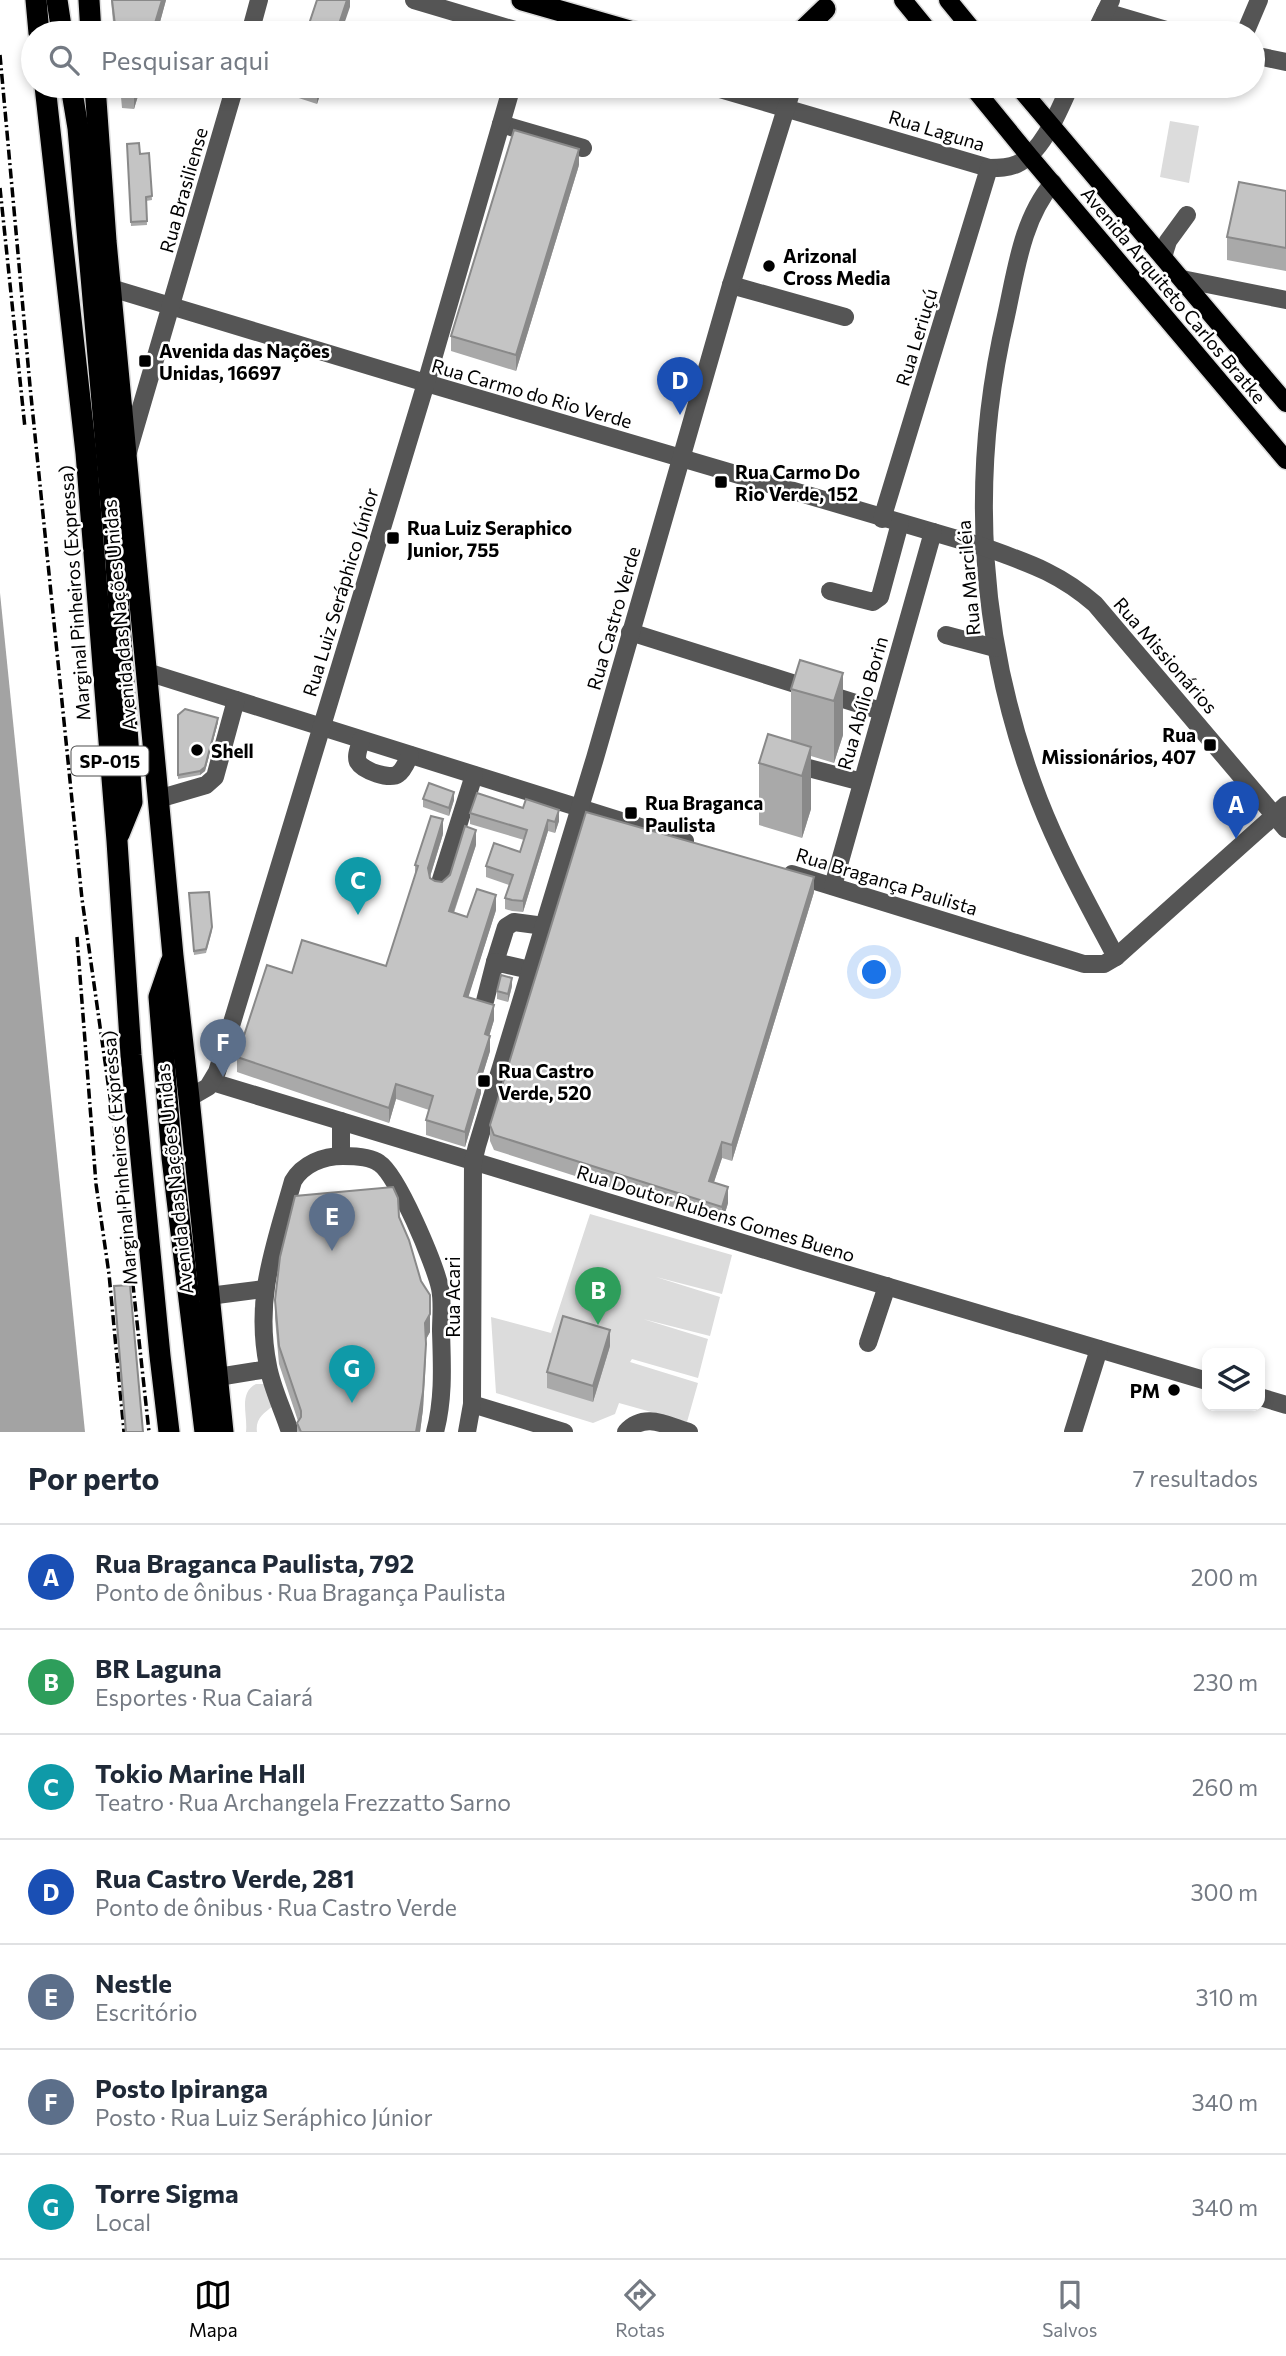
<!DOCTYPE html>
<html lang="pt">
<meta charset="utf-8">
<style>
body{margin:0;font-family:Commissioner,sans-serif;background:#f2f2f3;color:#1f2937}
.controls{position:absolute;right:21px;bottom:21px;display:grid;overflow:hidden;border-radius:14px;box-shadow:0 4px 10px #0003}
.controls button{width:63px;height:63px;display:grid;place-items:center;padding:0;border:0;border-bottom:2px solid #e0e1e3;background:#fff;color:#1f2937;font:35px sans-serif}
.you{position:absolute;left:875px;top:973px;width:24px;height:24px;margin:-18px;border:5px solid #fff;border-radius:50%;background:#1a73e8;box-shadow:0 0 0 10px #1a73e833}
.badge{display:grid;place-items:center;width:46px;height:46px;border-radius:50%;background:#000;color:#fff;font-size:23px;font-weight:700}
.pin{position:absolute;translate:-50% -58px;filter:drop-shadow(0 2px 4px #0008)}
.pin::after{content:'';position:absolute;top:37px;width:24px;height:21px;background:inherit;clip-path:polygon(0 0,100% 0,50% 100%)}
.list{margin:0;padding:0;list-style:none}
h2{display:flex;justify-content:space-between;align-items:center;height:91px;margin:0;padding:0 28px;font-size:30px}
h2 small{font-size:23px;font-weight:400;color:#747a83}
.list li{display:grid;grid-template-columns:46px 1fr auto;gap:21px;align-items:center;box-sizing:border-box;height:105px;padding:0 28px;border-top:2px solid #e0e1e3}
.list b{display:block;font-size:26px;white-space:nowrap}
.list p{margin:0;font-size:23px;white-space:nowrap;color:#747a83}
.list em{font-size:23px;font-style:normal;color:#747a83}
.icon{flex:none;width:38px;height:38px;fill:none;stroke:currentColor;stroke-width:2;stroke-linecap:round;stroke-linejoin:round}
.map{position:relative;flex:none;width:1286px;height:1432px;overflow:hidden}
.search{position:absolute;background:#fff;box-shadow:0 4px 10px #0003;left:21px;right:21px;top:21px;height:77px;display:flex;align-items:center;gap:18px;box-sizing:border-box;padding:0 24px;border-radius:38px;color:#747a83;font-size:26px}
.sheet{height:826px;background:#fff}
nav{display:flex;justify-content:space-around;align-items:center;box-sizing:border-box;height:98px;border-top:2px solid #e0e1e3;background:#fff;font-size:19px;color:#747a83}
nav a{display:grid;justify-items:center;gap:4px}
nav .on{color:#000}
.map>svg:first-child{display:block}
.green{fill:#dcdcdc}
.water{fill:#a3a3a3}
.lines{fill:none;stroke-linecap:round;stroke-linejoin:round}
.major-casing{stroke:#dbdbdb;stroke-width:21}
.highway-casing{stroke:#dbdbdb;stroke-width:24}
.minor{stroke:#555;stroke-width:18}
.major{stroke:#000;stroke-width:18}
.highway{stroke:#000;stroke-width:21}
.rail{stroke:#000;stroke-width:3.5;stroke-dasharray:10 3.5 2 3.5;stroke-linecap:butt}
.wall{fill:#a9a9a9}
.shaded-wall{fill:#898989}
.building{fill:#c4c4c4;stroke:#898989;stroke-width:2}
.poi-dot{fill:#000;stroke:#fff;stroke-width:2.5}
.labels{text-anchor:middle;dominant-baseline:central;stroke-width:5;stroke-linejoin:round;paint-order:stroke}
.shield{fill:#fff;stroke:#4c4c4c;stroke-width:2}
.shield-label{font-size:18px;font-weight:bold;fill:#000}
.street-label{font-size:19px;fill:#000;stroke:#fff}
.poi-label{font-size:19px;font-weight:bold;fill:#000;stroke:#fff;text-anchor:start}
</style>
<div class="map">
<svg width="1286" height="1432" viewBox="0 0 1286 1432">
<rect width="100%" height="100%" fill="#fff"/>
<!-- green -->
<g class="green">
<path d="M1170 121 1199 126 1189 183 1160 177Z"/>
<path d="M590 1214 732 1255 722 1294 656 1277 720 1297 710 1336 643 1319 708 1339 698 1378 632 1359 630 1362 698 1383 687 1422 619 1403 615 1414 593 1423 496 1393 491 1317 551 1333Z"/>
<path d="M256 1384H264L273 1406C264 1413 255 1419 257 1432H246C248 1415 238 1393 256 1384Z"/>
</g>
<!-- water -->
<path class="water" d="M0 593 85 1432H0Z"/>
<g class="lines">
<defs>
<g id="major">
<path d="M903 0 930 33"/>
<path d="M948 0 975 33"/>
<path d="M972 86 1030 157 1286 460"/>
<path d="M1018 86 1286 403"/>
</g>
<g id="highway">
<path d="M36 0 39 33"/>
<path d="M57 0 62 33"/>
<path d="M89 0 91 33"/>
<path d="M522 0 637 33"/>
<path d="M800 33 825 9"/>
<path d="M45 86 86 453 117 841 131 1055 160 1356 169 1432"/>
<path d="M71 86 78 128 115 550 132 802 119 834"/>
<path d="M95 86 106 241 173 956 189 1098 223 1432"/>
<path d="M171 962 159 997 172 1158 205 1432"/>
</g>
</defs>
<!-- major casing -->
<use href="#major" class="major-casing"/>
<!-- highway casing -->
<use href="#highway" class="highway-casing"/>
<!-- minor -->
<g class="minor">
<path d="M414 0 525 33"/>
<path d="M1105 12 1176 33"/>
<path d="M250 33 259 0"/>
<path d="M1095 33 1111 0"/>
<path d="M1245 33 1259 0"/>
<path d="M1253 55 1286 62"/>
<path d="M710 86 989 168C999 168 1008 168 1017 164 1043 152 1059 110 1070 86"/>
<path d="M501 124 583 148"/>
<path d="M1053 183C1022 219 1016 271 1006 316 968 479 979 645 1039 800 1060 854 1089 906 1116 957"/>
<path d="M1163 257 1168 241 1187 215"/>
<path d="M1182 279 1286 300"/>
<path d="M731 285 845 317"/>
<path d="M111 288 426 383 984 547C1028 563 1058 572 1095 604L1286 829"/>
<path d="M128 452 235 86"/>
<path d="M882 519 989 168"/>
<path d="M830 591 869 601 873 602 880 597 900 523"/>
<path d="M630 632 881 711"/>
<path d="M946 635 995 648"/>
<path d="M147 672 685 841"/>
<path d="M361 740C360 746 355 755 358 762 363 771 390 780 398 774 404 770 407 761 410 755"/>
<path d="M801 766 862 782"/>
<path d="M158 799 206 785 215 777 236 700"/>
<path d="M792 874 1084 964H1104L1116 957 1286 805"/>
<path d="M439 886 474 775"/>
<path d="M833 886 933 532"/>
<path d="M495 962 506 927 514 922 544 926"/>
<path d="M485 1001 495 962 530 970"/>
<path d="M212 1082 815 1265 1207 1381"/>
<path d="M189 1098 208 1087 217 1072 426 383 512 86"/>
<path d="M341 1121V1155"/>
<path d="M209 1296 264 1289"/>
<path d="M868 1343 887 1286"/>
<path d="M218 1377 268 1369"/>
<path d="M1260 1397 1286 1405"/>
<path d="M472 1404 564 1432"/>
<path d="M290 1432C283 1410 272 1388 268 1366 254 1298 275 1245 293 1181 303 1164 323 1156 343 1156 354 1156 371 1157 379 1163 398 1175 435 1265 440 1288 443 1302 441 1317 441 1331 442 1365 444 1398 435 1432"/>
<path d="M467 1432 472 1404 473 1162 477 1146 595 758 731 285 793 86"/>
<path d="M626 1432C644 1412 666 1425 689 1432"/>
<path d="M1073 1432 1099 1349"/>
</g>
<!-- major -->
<use href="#major" class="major"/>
<!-- highway -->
<use href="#highway" class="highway"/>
<!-- rail -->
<g class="rail">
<path d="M0 55 30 386 82 899 121 1175 149 1432"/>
<path d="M0 188 25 428"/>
<path d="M77 937 96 1184 109 1274 124 1432"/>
</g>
</g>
<!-- wall -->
<g class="wall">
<path d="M111 0H166L157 33H114Z"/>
<path d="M120 86H141L134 109 122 108Z"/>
<path d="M262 86H323L317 104Z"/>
<path d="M127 144 140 154 149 153 152 200 146 201 147 225 131 226Z"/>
<path d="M579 165 516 371 451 351V336Z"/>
<path d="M1286 191V271L1227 260V237Z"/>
<path d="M843 673V735L834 763 811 756V809L802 838 759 825V763L791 741V689Z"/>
<path d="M178 715 218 722 205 771 200 775 178 779Z"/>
<path d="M423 799 454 800 449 816 423 807Z"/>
<path d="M470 813 559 821 555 833 548 831 523 912 512 911 505 909V898L509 885 486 877V866L520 852 524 840 470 824Z"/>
<path d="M443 834 430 877 435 881 442 882 476 845 454 913 467 917 496 910 468 997 494 1020 489 1036 490 1051 481 1080V1093L465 1147 426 1135V1120L429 1110 396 1099 389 1123 237 1072V1057L292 973 386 966 415 875V865Z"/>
<path d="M814 892 732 1161 722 1158 714 1182 728 1203 722 1223 494 1150 490 1141V1125Z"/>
<path d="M189 893 212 931 206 953 194 955Z"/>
<path d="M512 986 508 1002 497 999V991Z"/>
<path d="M399 1217 430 1332 426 1339V1361L423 1409 420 1432H297V1423L298 1421 279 1364 275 1318V1300Z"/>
<path d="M114 1286 143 1432H125L114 1300Z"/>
<path d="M610 1346 593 1402 547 1388V1372Z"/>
</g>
<!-- shaded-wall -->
<g class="shaded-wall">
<path d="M162 0H166L157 33H152Z"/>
<path d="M347 0H350V7L341 33H336Z"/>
<path d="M136 86H141L134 109V93Z"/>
<path d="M318 86H323L317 104V88Z"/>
<path d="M579 149V165L516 371V355Z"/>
<path d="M843 673V735L834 763V701Z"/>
<path d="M218 718V722L205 771 200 775V771Z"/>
<path d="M811 747V809L802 838V776Z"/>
<path d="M454 792V800L449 816V808Z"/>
<path d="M559 810V821L555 833V822Z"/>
<path d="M443 819V834L428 883V868Z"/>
<path d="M548 820V831L523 912V901Z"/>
<path d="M476 830V845L449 926V911Z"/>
<path d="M814 877V892L732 1161V1145Z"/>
<path d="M496 895V910L464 1011V996Z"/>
<path d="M512 978V986L508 1002V994Z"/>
<path d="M494 1005V1020L485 1050V1034Z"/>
<path d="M490 1036V1051L481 1080V1093L465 1147V1132L477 1077Z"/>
<path d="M396 1084V1099L389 1123V1108Z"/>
<path d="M722 1142V1158L709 1197V1181Z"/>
<path d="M728 1187V1203L722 1223V1207Z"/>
<path d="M430 1295V1332L425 1341V1323Z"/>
<path d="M610 1330V1346L593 1402V1386Z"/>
<path d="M426 1344 423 1409 420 1432H416Z"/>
</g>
<!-- building -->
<g class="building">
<path d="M112 0H162L152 33H116Z"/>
<path d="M317 0H347L336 33H306Z"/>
<path d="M121 86H136L134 93 122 92Z"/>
<path d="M514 130 579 149 516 355 451 336Z"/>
<path d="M139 143 140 154 149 153 152 196 146 197 147 221 131 222 127 144Z"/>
<path d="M1239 182 1286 191V248L1227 237Z"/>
<path d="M800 660 843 673 834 701 791 689Z"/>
<path d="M185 709 218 718 205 767 200 771 178 775V715Z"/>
<path d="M768 734 811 747 802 776 759 763Z"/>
<path d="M429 783 454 792 449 808 423 799Z"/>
<path d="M477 793 523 808 526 799 559 810 555 822 548 820 523 901 512 900 505 898 513 875 486 866 494 843 520 852 527 830 470 813Z"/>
<path d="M586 812 814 877 732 1145 722 1142 709 1181 728 1187 722 1207 494 1135 490 1125Z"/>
<path d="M431 816 443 819 428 868 430 878 435 881 442 882 450 875 465 826 476 830 449 911 467 917 477 889 496 895 464 996 494 1005 485 1034 490 1036 477 1077 481 1078 465 1132 426 1120 433 1096 396 1084 389 1108 237 1057 267 965 292 973 302 940 386 966 418 866 415 865Z"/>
<path d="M209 892 212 927 206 949 194 951 189 893Z"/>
<path d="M501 975 512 978 508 994 497 991Z"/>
<path d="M393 1187 398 1198 399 1217 409 1240 421 1281 430 1295V1314L425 1323 426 1344 423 1392 416 1432H301L297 1423 301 1417V1411L279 1346 275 1300 280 1257 295 1196Z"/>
<path d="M130 1285 143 1432H126L114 1286Z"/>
<path d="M563 1316 610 1330 593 1386 547 1372Z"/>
</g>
<!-- markers -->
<g class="poi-dot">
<circle cx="769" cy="266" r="7"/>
<rect x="138" y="354" width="14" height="14" rx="3.5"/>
<rect x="714" y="475" width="14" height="14" rx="3.5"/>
<rect x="386" y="531" width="14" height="14" rx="3.5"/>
<rect x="1203" y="738" width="14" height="14" rx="3.5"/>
<circle cx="197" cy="750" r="7"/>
<rect x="624" y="806" width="14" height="14" rx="3.5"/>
<rect x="477" y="1074" width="14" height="14" rx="3.5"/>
<circle cx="1174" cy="1390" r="7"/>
</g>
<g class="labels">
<!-- shield labels -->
<rect class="shield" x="71.5" y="746.5" width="77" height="29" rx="5"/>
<g class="shield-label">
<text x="110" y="761">SP-015</text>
</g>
<!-- street labels -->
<g class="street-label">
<text transform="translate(937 130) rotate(17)">Rua Laguna</text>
<text transform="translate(183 190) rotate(-74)">Rua Brasiliense</text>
<text transform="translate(1174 295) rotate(50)">Avenida Arquiteto Carlos Bratke</text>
<text transform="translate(916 337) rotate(-73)">Rua Leriuçú</text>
<text transform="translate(532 393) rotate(16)">Rua Carmo do Rio Verde</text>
<text transform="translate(968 578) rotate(-95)">Rua Marciléia</text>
<text transform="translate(340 592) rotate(-73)">Rua Luiz Seráphico Júnior</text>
<text transform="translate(74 593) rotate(-94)">Marginal Pinheiros (Expressa)</text>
<text transform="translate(119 615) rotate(-95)">Avenida das Nações Unidas</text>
<text transform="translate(613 618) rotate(-74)">Rua Castro Verde</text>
<text transform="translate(1166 655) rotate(49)">Rua Missionários</text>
<text transform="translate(862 703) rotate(-74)">Rua Abílio Borin</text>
<text transform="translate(887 881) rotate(17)">Rua Bragança Paulista</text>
<text transform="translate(119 1158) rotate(-95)">Marginal Pinheiros (Expressa)</text>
<text transform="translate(174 1179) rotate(-96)">Avenida das Nações Unidas</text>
<text transform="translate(716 1213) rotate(17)">Rua Doutor Rubens Gomes Bueno</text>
<text transform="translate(452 1297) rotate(-90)">Rua Acari</text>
</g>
<!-- poi labels -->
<g class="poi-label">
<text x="783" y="255">Arizonal<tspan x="783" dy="22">Cross Media</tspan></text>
<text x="159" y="350">Avenida das Nações<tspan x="159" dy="22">Unidas, 16697</tspan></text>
<text x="735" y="471">Rua Carmo Do<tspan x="735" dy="22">Rio Verde, 152</tspan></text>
<text x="407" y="527">Rua Luiz Seraphico<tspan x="407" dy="22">Junior, 755</tspan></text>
<text x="1196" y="734" text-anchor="end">Rua<tspan x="1196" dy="22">Missionários, 407</tspan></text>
<text x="211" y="750">Shell</text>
<text x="645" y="802">Rua Braganca<tspan x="645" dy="22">Paulista</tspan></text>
<text x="498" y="1070">Rua Castro<tspan x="498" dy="22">Verde, 520</tspan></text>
<text x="1160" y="1390" text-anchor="end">PM</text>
</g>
</g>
</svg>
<div class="controls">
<button><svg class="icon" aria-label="layers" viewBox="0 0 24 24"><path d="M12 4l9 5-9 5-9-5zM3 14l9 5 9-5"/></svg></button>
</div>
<div class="you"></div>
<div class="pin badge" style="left:1236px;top:839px;background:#1a4fb4">A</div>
<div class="pin badge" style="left:598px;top:1325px;background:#2e9e5b">B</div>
<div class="pin badge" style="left:358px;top:915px;background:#0f9aa8">C</div>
<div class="pin badge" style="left:680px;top:415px;background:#1a4fb4">D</div>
<div class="pin badge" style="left:332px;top:1251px;background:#5c6f8a">E</div>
<div class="pin badge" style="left:223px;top:1077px;background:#5c6f8a">F</div>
<div class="pin badge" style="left:352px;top:1403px;background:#0f9aa8">G</div>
<div class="search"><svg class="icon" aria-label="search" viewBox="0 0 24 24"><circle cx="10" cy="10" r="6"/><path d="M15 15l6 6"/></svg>Pesquisar aqui</div>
</div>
<section class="sheet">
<h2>Por perto<small>7 resultados</small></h2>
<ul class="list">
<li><span class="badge" style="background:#1a4fb4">A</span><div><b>Rua Braganca Paulista, 792</b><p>Ponto de ônibus · Rua Bragança Paulista</p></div><em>200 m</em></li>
<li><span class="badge" style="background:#2e9e5b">B</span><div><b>BR Laguna</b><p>Esportes · Rua Caiará</p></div><em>230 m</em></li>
<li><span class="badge" style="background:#0f9aa8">C</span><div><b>Tokio Marine Hall</b><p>Teatro · Rua Archangela Frezzatto Sarno</p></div><em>260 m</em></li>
<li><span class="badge" style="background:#1a4fb4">D</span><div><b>Rua Castro Verde, 281</b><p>Ponto de ônibus · Rua Castro Verde</p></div><em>300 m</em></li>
<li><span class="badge" style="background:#5c6f8a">E</span><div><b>Nestle</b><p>Escritório</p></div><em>310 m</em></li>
<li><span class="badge" style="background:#5c6f8a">F</span><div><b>Posto Ipiranga</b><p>Posto · Rua Luiz Seráphico Júnior</p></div><em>340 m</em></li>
<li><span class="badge" style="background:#0f9aa8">G</span><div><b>Torre Sigma</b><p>Local</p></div><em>340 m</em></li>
</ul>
</section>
<nav>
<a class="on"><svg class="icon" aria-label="map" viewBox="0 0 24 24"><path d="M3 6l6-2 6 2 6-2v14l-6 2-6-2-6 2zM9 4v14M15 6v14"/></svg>Mapa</a>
<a><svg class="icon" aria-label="directions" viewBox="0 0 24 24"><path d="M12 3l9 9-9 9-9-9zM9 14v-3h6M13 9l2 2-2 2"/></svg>Rotas</a>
<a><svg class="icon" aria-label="saved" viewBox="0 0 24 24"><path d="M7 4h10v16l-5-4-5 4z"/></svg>Salvos</a>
</nav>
